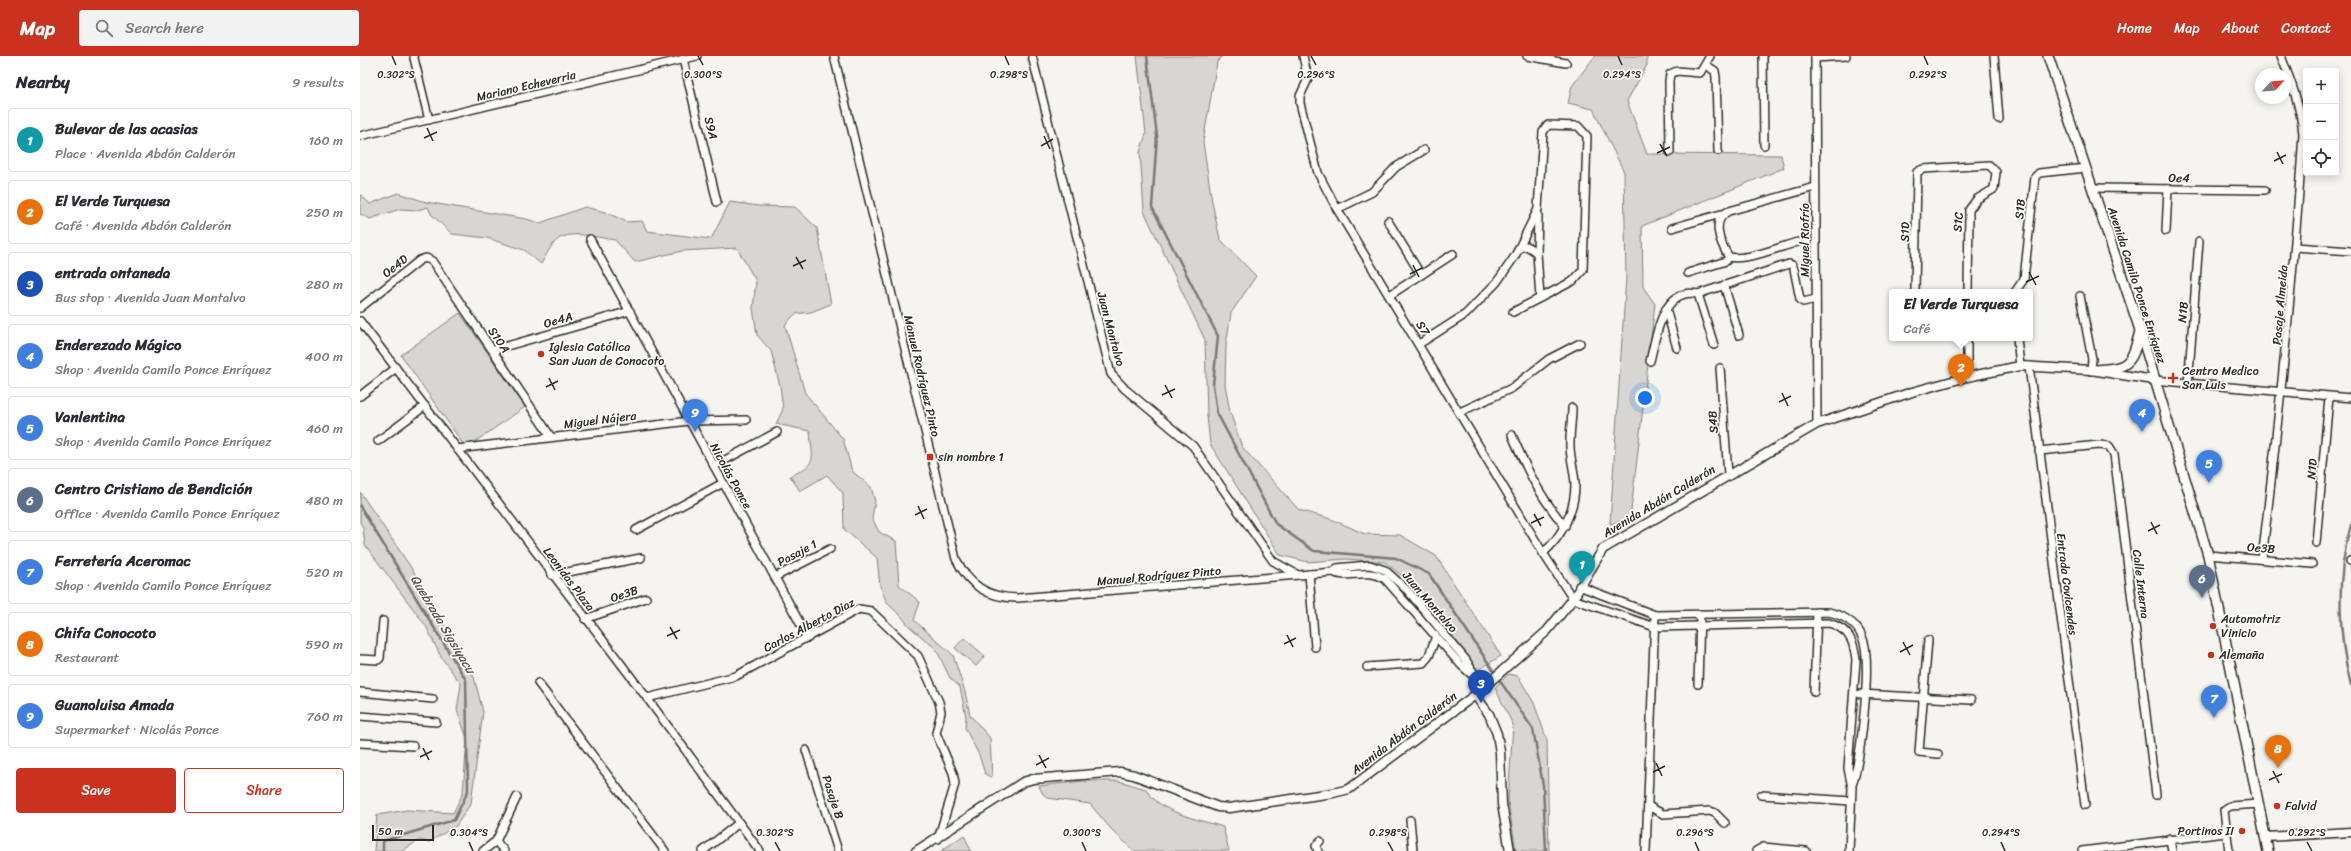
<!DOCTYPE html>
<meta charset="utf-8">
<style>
body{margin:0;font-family:Sriracha,sans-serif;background:#f2f2f3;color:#2b2b33}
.controls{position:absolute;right:12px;top:12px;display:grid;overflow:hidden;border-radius:4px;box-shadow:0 2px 10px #0003}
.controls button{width:36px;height:36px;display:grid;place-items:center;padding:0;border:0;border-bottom:1px solid #e1e1e2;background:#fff;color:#2b2b33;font:20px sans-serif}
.compass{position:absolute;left:1895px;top:12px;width:36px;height:36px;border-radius:50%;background:#fff;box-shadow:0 2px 10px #0003;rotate:64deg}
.scale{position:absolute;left:12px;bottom:10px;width:62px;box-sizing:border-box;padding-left:4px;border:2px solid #2b2b2b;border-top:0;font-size:11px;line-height:14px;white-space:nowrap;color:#2b2b2b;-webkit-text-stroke:3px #fdfcf7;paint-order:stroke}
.you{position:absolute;left:1285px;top:342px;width:14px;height:14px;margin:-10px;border:3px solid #fff;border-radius:50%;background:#1a73e8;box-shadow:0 0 0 6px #1a73e833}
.badge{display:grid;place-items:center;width:26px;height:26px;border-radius:50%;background:#c8321e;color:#fff;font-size:13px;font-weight:700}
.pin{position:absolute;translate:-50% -33px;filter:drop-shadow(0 1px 2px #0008)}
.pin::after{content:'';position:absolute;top:21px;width:14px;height:12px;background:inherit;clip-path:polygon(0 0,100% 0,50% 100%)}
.popup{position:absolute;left:1529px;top:233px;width:144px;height:52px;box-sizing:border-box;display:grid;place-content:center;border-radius:4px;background:#fff;filter:drop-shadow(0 1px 3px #0005);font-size:13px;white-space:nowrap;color:#7c7c81}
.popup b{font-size:15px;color:#2b2b33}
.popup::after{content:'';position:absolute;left:50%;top:100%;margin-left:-8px;border:8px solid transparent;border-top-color:#fff}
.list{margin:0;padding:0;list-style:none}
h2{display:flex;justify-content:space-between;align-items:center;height:52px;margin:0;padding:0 16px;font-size:17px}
h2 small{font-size:13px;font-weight:400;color:#7c7c81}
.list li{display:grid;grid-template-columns:26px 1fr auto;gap:12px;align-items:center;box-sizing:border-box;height:64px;margin:0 8px 8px;padding:0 8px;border:1px solid #e1e1e2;border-radius:4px}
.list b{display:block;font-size:15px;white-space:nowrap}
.list p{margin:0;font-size:13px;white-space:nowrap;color:#7c7c81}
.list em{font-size:13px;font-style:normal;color:#7c7c81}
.actions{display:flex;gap:8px;padding:12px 16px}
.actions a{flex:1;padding:9px 0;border:1px solid #c8321e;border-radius:4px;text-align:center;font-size:14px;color:#c8321e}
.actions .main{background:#c8321e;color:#fff}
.icon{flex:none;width:22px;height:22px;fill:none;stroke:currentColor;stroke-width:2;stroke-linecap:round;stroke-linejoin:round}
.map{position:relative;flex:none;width:1991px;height:795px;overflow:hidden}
header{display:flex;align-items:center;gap:24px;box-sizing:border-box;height:56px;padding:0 20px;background:#c8321e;color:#fff}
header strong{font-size:19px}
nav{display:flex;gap:22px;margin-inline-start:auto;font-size:14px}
.search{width:280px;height:36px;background:#f2f2f3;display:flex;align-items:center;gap:10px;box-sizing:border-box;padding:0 14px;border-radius:4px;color:#7c7c81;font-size:15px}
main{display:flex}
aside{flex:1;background:#fff}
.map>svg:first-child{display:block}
.green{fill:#d7d6d2;stroke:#81807e}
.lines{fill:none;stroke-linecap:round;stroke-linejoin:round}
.stream{stroke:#797877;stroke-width:2.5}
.minor-casing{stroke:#2b2b2b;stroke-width:10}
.tertiary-casing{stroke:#2b2b2b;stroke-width:11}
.secondary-casing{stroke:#2b2b2b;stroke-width:12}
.minor{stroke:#fdfcf7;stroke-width:7}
.tertiary{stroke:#fdfcf7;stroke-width:8}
.secondary{stroke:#fdfcf7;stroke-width:9}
.ticks{fill:none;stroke:#2b2b2b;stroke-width:1.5}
.poi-dot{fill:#c8321e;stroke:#fdfcf7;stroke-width:1.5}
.labels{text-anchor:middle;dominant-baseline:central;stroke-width:3.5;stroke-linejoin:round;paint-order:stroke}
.street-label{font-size:12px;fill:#2b2b2b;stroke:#fdfcf7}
.poi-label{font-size:12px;fill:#2b2b2b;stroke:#fdfcf7;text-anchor:start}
.water-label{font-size:13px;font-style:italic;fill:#585857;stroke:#fdfcf7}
.ticks-label{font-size:10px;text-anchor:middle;fill:#2b2b2b;stroke:#fdfcf7;stroke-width:3.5;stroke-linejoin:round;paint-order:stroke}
</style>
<header>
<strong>Map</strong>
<div class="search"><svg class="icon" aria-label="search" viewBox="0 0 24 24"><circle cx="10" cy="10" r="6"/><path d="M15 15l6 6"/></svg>Search here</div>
<nav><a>Home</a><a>Map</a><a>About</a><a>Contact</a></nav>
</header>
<main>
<aside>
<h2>Nearby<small>9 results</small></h2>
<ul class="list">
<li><span class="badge" style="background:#0f9aa8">1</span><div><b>Bulevar de las acasias</b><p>Place · Avenida Abdón Calderón</p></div><em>160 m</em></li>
<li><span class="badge" style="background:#e8710a">2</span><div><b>El Verde Turquesa</b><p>Café · Avenida Abdón Calderón</p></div><em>250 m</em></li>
<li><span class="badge" style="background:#1a4fb4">3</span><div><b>entrada ontaneda</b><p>Bus stop · Avenida Juan Montalvo</p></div><em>280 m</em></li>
<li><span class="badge" style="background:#3f7fe0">4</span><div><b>Enderezado Mágico</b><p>Shop · Avenida Camilo Ponce Enríquez</p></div><em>400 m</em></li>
<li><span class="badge" style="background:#3f7fe0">5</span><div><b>Vanlentina</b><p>Shop · Avenida Camilo Ponce Enríquez</p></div><em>460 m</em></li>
<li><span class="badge" style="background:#5c6f8a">6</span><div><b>Centro Cristiano de Bendición</b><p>Office · Avenida Camilo Ponce Enríquez</p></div><em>480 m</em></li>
<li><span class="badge" style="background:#3f7fe0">7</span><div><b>Ferretería Aceromac</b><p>Shop · Avenida Camilo Ponce Enríquez</p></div><em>520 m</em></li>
<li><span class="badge" style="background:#e8710a">8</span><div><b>Chifa Conocoto</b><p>Restaurant</p></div><em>590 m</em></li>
<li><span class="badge" style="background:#3f7fe0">9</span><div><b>Guanoluisa Amada</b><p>Supermarket · Nicolás Ponce</p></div><em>760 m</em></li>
</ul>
<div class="actions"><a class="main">Save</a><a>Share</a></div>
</aside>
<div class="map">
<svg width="1991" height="795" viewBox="0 0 1991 795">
<rect width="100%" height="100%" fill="#f5f4ef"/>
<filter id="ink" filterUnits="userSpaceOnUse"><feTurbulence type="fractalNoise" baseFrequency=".025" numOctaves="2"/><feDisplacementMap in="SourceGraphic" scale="8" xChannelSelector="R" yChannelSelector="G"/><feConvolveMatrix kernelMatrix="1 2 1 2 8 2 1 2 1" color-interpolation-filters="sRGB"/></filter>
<g filter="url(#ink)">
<!-- green -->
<g class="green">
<path d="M777 0H862L857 6 843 86 852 146 860 183 896 220 871 257 866 289 865 328 870 356 882 391 939 454 971 463 1005 478 1040 479 1076 500 1141 600 1118 614 1058 533 1025 506 986 503 948 506 920 499 850 388 847 360 845 284 784 155 780 96 786 78Z"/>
<path d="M1235 0H1287V9L1267 45 1287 98 1421 99 1424 112 1282 170 1283 231 1295 248 1270 463 1250 468 1266 221 1264 116 1233 53 1208 47 1212 30Z"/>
<path d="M38 137 66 146 166 163 180 167 225 151 245 156 267 166 282 165 287 175 351 183 370 146 399 150 435 151 457 172 471 248 451 256 435 258 425 269 445 337 483 383 492 415 511 431 515 445 512 462 519 476 536 485 539 529 560 546 554 564 593 599 605 636 610 659 630 682 632 720 630 721 625 718 619 699 605 672 606 661 600 631 590 622 576 593 549 570 542 561 527 547 520 530 517 502 484 473 483 437 467 419 440 435 430 420C459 407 452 404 450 375L416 368 423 353 420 330 411 295 397 279 393 252 396 225 377 192 322 195 275 206 255 184C239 182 217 175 202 181 192 185 186 200 181 208L164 194 127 182 92 178 71 158 68 151 58 154 40 153 10 163 0 158V138L10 148Z"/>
<path d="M100 257 165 351 106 392 41 299Z"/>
<path d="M0 436 54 516 114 621 123 656 111 747 96 770 69 786 59 784 42 795H14L17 759 47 754 93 757 103 737 107 682 97 654 101 628 81 601 66 570 5 489 3 472 0 466Z"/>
<path d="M604 582 625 600 616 610 595 592Z"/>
<path d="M1148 618 1158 620 1174 647 1187 684 1189 795H1156L1148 745 1153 669 1135 632Z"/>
<path d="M723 725H759L786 733C799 757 838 763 863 771L869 795H774L751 773 730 748 688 742 683 738 679 730Z"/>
<path d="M604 779 611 795H581Z"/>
</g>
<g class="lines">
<!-- stream -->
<g class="stream">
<path d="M787 0 797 80 792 151 858 280 853 329 857 357 916 468 954 495 1036 502 1069 518 1135 617"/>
<path d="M0 450 106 624 108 735 94 764 23 785V795"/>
<path d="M1991 469C1976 520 1978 579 1991 629"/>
<path d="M1138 622 1173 673 1183 729 1186 795"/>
</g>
<defs>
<g id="minor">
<path d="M474 0 596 503C609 529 627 542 658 542L939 519 973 516 977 512 997 510 1010 509 1025 514 1048 535 1106 604 1123 633"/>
<path d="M672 0 751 318 765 333 833 390 913 505 938 519"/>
<path d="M943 0 948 23 940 40V47L958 117 977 153 1183 497 1213 543 1295 571 1469 567C1489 573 1494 585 1496 604L1488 712 1492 732 1489 795"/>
<path d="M1167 0 1206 7"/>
<path d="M1403 0 1404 89"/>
<path d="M1455 0 1457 368"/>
<path d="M1634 0 1639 63"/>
<path d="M54 2 69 64"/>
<path d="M1455 2 1486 0"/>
<path d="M323 3 357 146"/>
<path d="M1346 9 1355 15 1356 21 1358 95"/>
<path d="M0 80 337 0"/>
<path d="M1310 96 1309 25 1310 18 1317 15 1340 17 1350 0"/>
<path d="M1733 132 1905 134"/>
<path d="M977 153 1012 136 1036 111 1064 94"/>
<path d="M1178 158 1177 197 1180 242"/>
<path d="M1028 165 1061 219"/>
<path d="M1312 172 1361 158"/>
<path d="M1806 175 1808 133"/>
<path d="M230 183 448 582"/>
<path d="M1438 186C1419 191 1387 205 1369 201 1360 187 1350 163 1369 155L1455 131"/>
<path d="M1935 191 1991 195"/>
<path d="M1159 192 1167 190 1177 197"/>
<path d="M1328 217 1366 205 1369 201"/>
<path d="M1364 229 1379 279"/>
<path d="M1555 236 1557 116 1563 113 1629 109 1636 116 1634 133 1617 143 1609 154 1608 236"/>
<path d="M1655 236 1664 223 1675 121 1679 117 1726 112"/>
<path d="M1338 238 1429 208 1432 209 1434 213 1440 243 1443 246 1456 243"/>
<path d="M1030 239 1093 198"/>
<path d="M1720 240 1732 303 1731 314"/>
<path d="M0 252 60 204 66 202 72 205 191 381"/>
<path d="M1306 253 1317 292"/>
<path d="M0 265 287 642 400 795"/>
<path d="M1607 282V321"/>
<path d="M1657 282 1660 310"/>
<path d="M1059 288 1106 258 1137 226 1155 200 1178 153 1183 76 1188 69 1218 70 1227 80 1223 214 1213 225 1153 256"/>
<path d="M133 294 270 255"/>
<path d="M1290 305C1296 282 1302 230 1338 238L1354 289"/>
<path d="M1669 310 1725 749"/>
<path d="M1360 312 1368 418"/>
<path d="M1794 324 1991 342"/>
<path d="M1828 329 1839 185"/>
<path d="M0 340 36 312"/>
<path d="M1100 356 1152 332 1189 303 1220 287"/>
<path d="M1152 379C1166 412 1181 443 1205 470"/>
<path d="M18 385 65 350"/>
<path d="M97 393 329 365 386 364"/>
<path d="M1679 395 1739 389 1749 390 1754 398 1796 739"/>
<path d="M354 410 417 376"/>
<path d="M276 474 363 427"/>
<path d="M1956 487 1969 341"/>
<path d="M1183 497C1202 481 1215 454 1215 429 1215 415 1209 400 1210 386 1210 374 1212 364 1212 352"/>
<path d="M1848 499 1952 508"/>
<path d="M1902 503C1919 361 1934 220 1943 78 1941 51 1931 25 1921 0"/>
<path d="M1990 505H1991"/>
<path d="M973 516C986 524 1006 511 1025 523L1101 609 1111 618"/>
<path d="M949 518 955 591"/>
<path d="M192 519 281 502"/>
<path d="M415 521 470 493"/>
<path d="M1219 530 1295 559 1469 556C1486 560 1499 569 1504 586 1511 613 1501 703 1492 729"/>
<path d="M225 563 286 542"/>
<path d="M1568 584 1559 696 1578 698"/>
<path d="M0 603 18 604 20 602 23 565"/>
<path d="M1007 611 1063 607 1069 600 1076 580"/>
<path d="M178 627 305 795"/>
<path d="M1338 628 1340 558"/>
<path d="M0 636 73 643"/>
<path d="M1454 636 1457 556"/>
<path d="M1500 638 1611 644"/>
<path d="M287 642 376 620 499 553 511 555 558 600 579 646 581 656 576 677 593 717 595 728 578 783"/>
<path d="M0 660 76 666"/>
<path d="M0 687 53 690"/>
<path d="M446 694 478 795"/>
<path d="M1401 739 1491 745"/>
<path d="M1288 750 1303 758 1350 755 1355 757 1365 767"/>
<path d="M1050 764 1053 795"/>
<path d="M1810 783 1812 795"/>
<path d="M136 785 144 795"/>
<path d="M123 795 136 785 157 741"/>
<path d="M343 795 379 767"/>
<path d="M958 795 956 790 960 785"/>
<path d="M1286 795 1295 559"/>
<path d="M1396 795 1403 791 1446 795"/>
<path d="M1722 795 1865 777"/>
<path d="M1869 795 1864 754 1870 750 1899 748"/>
</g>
<g id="tertiary">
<path d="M1115 639 1129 658 1137 678 1140 696 1142 748 1150 795"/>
<path d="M1906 781 1991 776"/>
<path d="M556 795 663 726 673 723 760 716 774 719 858 751 869 752 973 737 989 733 1115 639 1187 575 1213 543 1243 493 1457 368 1552 336 1607 321 1660 310 1731 314 1794 324"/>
</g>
<g id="secondary">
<path d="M1688 0 1780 274 1848 499 1908 795"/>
<path d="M1731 314C1768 312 1771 311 1780 275"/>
</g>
</defs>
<!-- minor casing -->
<use href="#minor" class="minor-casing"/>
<!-- tertiary casing -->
<use href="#tertiary" class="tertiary-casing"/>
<!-- secondary casing -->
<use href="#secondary" class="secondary-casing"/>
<!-- minor -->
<use href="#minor" class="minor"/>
<!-- tertiary -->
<use href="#tertiary" class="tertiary"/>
<!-- secondary -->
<use href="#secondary" class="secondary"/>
</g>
</g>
<!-- ticks -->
<path class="ticks" d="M32 0 36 9M338 0 343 9M645 0 649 9M951 0 956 9M1258 0 1262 9M1564 0 1568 9M67 72 73 85M684 80 690 93M64 82 77 76M1300 88 1307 100M681 90 693 83M1917 96 1923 108M1297 97 1310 91M1914 105 1926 99M436 201 443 213M1053 209 1059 221M433 210 446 204M1669 216 1676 229M1050 218 1062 212M1666 226 1679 220M189 322 195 334M805 329 812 342M186 331 198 325M1422 337 1428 350M802 339 815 333M1419 346 1431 340M558 450 564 463M1174 458 1181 470M555 459 567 453M1791 466 1797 478M1171 467 1184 461M1788 475 1800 469M310 571 317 583M927 579 933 591M307 580 320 574M1543 586 1550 599M924 588 936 582M1540 596 1553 589M63 692 69 704M679 699 686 712M60 701 72 695M1296 707 1302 720M676 709 689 702M1913 715 1919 727M1293 716 1305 710M1909 724 1922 718M109 786 113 795M415 786 420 795M722 786 726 795M1028 786 1033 795M1335 786 1339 795M1641 786 1645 795M1947 786 1952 795"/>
<!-- markers -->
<g class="poi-dot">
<circle cx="181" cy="298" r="4"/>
<path d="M1811 316h4v4h4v4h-4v4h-4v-4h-4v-4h4z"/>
<rect x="566" y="397" width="8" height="8" rx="2"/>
<circle cx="1853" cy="570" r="4"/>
<circle cx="1851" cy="599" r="4"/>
<circle cx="1917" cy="750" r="4"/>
<circle cx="1882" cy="775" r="4"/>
</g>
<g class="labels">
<!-- street labels -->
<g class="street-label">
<text transform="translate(166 30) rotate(-13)">Mariano Echeverria</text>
<text transform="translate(351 72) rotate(77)">S9A</text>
<text transform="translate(1819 122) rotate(1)">Oe4</text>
<text transform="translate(1660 153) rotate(-85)">S1B</text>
<text transform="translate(1598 166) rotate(-86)">S1C</text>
<text transform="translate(1545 176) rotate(-89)">S1D</text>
<text transform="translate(1445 184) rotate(-90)">Miguel Riofrío</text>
<text transform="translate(35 210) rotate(-38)">Oe4D</text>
<text transform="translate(1777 229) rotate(72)">Avenida Camilo Ponce Enríquez</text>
<text transform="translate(1920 249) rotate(-85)">Pasaje Almeida</text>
<text transform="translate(1823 256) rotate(-85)">N1B</text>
<text transform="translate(198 264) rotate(-16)">Oe4A</text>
<text transform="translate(1063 272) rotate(59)">S7</text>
<text transform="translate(751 273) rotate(75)">Juan Montalvo</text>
<text transform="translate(139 284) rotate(56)">S10A</text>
<text transform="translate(562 320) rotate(77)">Manuel Rodríguez Pinto</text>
<text transform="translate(240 364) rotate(-7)">Miguel Nájera</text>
<text transform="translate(1353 366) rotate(-94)">S4B</text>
<text transform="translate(1952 413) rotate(-85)">N1D</text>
<text transform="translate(371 420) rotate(61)">Nicolás Ponce</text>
<text transform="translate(1299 445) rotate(-31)">Avenida Abdón Calderón</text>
<text transform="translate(1901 492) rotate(5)">Oe3B</text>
<text transform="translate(437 497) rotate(-28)">Pasaje 1</text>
<text transform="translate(799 520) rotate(-5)">Manuel Rodríguez Pinto</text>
<text transform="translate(209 523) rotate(53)">Leonidas Plaza</text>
<text transform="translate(1707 528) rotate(83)">Entrada Covicendes</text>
<text transform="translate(1781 528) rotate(83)">Calle Interna</text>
<text transform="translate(264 538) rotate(-18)">Oe3B</text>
<text transform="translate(1070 546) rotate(49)">Juan Montalvo</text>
<text transform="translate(449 569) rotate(-28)">Carlos Alberto Diaz</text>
<text transform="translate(1044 677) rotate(-37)">Avenida Abdón Calderón</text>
<text transform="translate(473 741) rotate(72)">Pasaje B</text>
</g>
<!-- poi labels -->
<g class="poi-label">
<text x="189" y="291">Iglesia Católica<tspan x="189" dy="14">San Juan de Conocoto</tspan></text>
<text x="1822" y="315">Centro Medico<tspan x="1822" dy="14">San Luis</tspan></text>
<text x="578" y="401">sin nombre 1</text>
<text x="1861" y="563">Automotriz<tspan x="1861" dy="14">Vinicio</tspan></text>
<text x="1859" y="599">Alemaña</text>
<text x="1925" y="750">Falvid</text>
<text x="1874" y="775" text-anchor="end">Portinos II</text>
</g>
<!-- water labels -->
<g class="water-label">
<text transform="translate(83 568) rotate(59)">Quebrada Sigsiyacu</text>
</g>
</g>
<g class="ticks-label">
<text x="36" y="22">0.302°S</text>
<text x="343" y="22">0.300°S</text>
<text x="649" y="22">0.298°S</text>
<text x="956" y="22">0.296°S</text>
<text x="1262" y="22">0.294°S</text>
<text x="1568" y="22">0.292°S</text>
<text x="109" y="780">0.304°S</text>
<text x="415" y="780">0.302°S</text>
<text x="722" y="780">0.300°S</text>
<text x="1028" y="780">0.298°S</text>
<text x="1335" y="780">0.296°S</text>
<text x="1641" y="780">0.294°S</text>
<text x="1947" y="780">0.292°S</text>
</g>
</svg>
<div class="controls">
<button>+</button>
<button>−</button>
<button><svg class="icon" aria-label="locate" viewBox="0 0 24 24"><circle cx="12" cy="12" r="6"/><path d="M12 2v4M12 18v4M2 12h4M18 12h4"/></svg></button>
</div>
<svg class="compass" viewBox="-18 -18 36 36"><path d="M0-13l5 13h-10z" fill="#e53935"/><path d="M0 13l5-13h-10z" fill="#7c7c81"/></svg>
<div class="scale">50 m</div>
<div class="you"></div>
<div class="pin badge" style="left:1222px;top:528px;background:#0f9aa8">1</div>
<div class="pin badge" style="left:1601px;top:331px;background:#e8710a">2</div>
<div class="popup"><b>El Verde Turquesa</b>Café</div>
<div class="pin badge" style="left:1121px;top:647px;background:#1a4fb4">3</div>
<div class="pin badge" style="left:1782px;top:376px;background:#3f7fe0">4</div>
<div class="pin badge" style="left:1849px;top:427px;background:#3f7fe0">5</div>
<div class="pin badge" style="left:1842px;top:542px;background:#5c6f8a">6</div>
<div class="pin badge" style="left:1854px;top:662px;background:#3f7fe0">7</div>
<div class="pin badge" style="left:1918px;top:712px;background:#e8710a">8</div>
<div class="pin badge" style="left:335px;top:376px;background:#3f7fe0">9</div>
</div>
</main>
